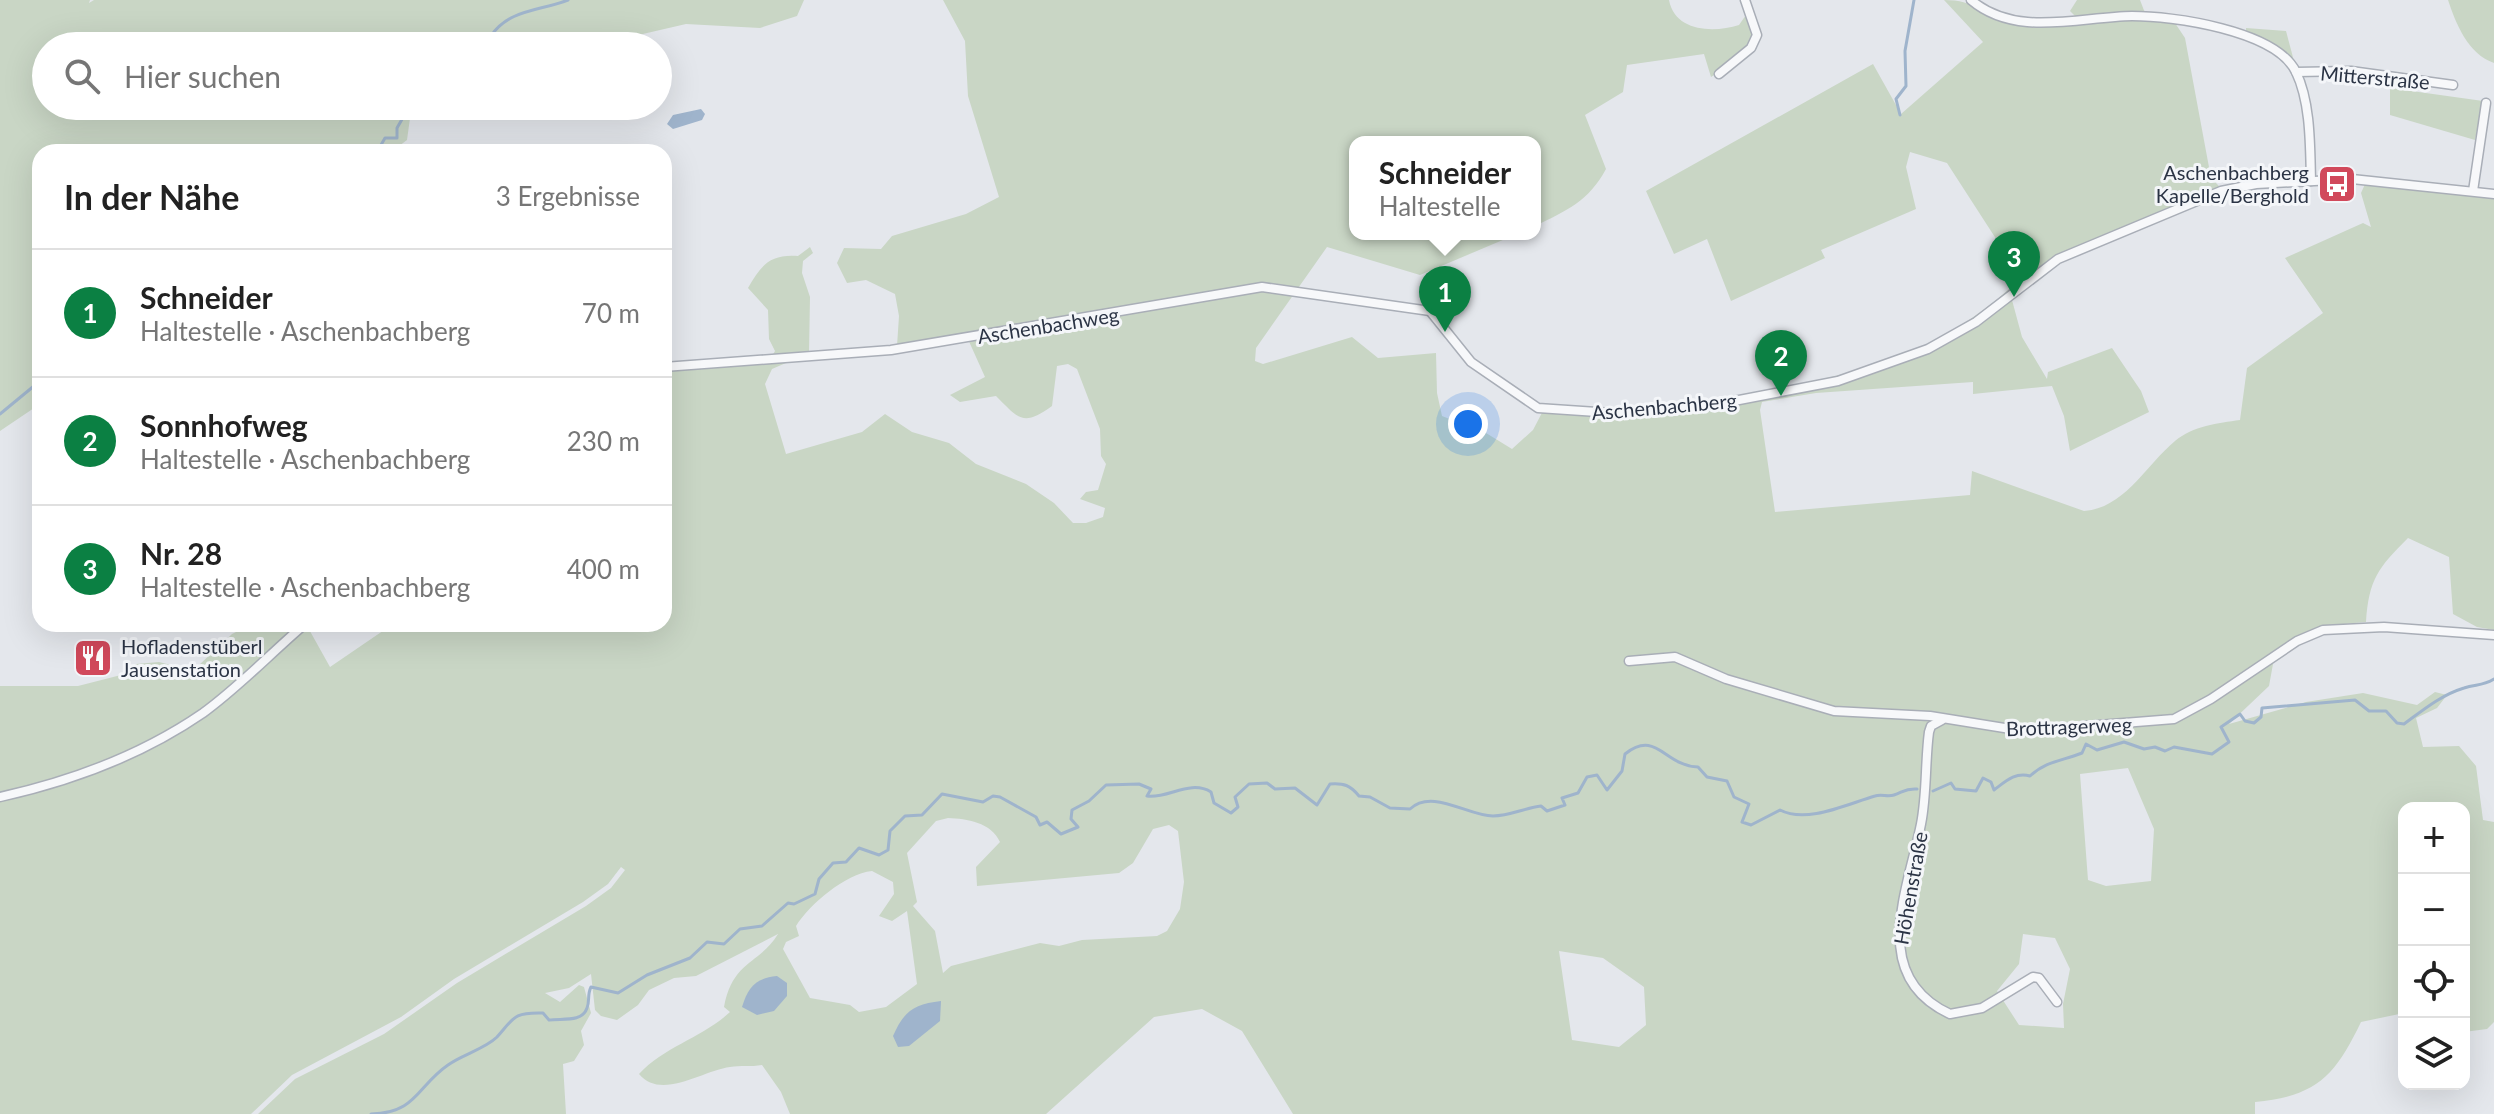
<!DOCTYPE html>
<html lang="de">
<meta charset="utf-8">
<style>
body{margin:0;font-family:Lato,sans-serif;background:#f6f6f6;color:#222}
.controls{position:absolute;right:24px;bottom:24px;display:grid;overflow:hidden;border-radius:16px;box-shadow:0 8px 32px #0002}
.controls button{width:72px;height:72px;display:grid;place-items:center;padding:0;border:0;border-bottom:2px solid #e0e0e0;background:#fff;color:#222;font:40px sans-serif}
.you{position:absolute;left:1468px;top:424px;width:28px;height:28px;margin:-20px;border:6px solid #fff;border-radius:50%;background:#1a73e8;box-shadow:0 0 0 12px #1a73e833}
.badge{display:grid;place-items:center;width:52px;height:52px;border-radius:50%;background:#0b8043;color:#fff;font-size:26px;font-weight:700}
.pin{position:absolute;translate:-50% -66px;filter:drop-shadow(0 2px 4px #0008)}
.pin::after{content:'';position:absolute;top:42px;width:28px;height:24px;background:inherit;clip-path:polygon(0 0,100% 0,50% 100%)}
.popup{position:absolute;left:1349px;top:136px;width:192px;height:104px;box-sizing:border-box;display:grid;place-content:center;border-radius:16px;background:#fff;filter:drop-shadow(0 2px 6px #0005);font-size:26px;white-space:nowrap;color:#767676}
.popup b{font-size:30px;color:#222}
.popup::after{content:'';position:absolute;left:50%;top:100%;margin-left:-16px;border:16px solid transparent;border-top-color:#fff}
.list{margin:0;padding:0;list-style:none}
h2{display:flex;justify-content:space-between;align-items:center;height:104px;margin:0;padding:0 32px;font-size:34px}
h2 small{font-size:26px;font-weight:400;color:#767676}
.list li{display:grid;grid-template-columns:52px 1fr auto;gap:24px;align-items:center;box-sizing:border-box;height:128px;padding:0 32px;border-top:2px solid #e0e0e0}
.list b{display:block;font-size:30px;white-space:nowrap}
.list p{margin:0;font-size:26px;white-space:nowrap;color:#767676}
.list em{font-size:26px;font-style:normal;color:#767676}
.icon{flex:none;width:44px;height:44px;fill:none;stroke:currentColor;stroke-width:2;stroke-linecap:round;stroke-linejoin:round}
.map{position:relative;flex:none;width:2494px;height:1114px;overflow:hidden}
.search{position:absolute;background:#fff;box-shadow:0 8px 32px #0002;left:32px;top:32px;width:640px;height:88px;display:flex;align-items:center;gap:20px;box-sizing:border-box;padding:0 28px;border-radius:44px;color:#767676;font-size:30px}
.panel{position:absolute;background:#fff;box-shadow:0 8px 32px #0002;left:32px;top:144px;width:640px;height:488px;border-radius:24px}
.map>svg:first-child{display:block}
.green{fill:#c9d6c5;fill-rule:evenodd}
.water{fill:#9fb4cc}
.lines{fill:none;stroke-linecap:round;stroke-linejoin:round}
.stream{stroke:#9fb4cc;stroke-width:3}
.street-casing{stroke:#a9aeb7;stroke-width:11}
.street{stroke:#f7f8fa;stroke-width:8}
.labels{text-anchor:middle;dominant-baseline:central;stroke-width:6;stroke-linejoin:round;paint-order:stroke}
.street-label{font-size:20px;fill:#2b3445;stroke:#f4f6f9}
.poi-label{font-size:20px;fill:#2b3445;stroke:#f4f6f9;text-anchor:end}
</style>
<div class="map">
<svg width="2494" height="1114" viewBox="0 0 2494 1114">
<rect width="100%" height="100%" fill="#e4e7ec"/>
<!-- green -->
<g class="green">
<path d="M0 0H90L89 3 94 0H804L797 16 760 28 686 24 591 46H46V106H419L411 111 407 140 391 152H40V404L0 431Z"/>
<path d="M943 0H1669C1675 32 1714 33 1739 25L1746 15C1763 47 1735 60 1711 77L1704 54 1627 65 1623 92 1585 115 1606 169C1589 201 1566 211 1535 226V142H1355V234H1517L1420 275 1327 247 1256 348 1255 361 1263 364 1352 337 1378 358 1436 353 1437 393 1442 416 1486 433 1512 449 1533 430 1545 407C1600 409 1655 409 1710 402 1735 399 1758 392 1782 387 1868 372 1943 348 2009 289L2022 337 2047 379 2048 372 2112 348 2141 391 2149 412 2070 451 2064 416 2052 386 1973 394V382L1816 393 1762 402 1760 410 1775 512 1970 495 1972 471 2084 511C2125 508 2146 465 2175 441 2193 426 2218 423 2240 420L2247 368 2323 313 2285 258 2363 223 2371 227 2361 193 2366 182 2494 199V630L2477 627 2453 614 2449 557 2408 538C2378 568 2369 579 2366 622 2326 625 2307 629 2275 653L2269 686 2229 724 2306 702 2363 693 2417 705 2435 692 2447 695 2437 708 2416 718 2423 747 2459 746 2476 766 2483 820 2494 822V1022L2487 1029 2464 1032V808H2404V1013L2361 1022C2335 1076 2317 1096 2255 1102V1114H1293L1242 1031 1202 1009 1154 1017 1046 1114H790L781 1092 762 1065C751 1067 740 1065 730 1067 704 1070 661 1101 639 1074 665 1046 702 1038 730 1012L724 1007C733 960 759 965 778 934L696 976 674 978 649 990 638 1005 617 1020 601 1016 595 1010 591 974 569 988 545 993 560 1002 579 985 584 987 591 1013 581 1031 584 1045 574 1061 563 1064 566 1114H258L295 1079 384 1034 457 983 586 906 611 888 625 870 621 867 608 884 583 902 454 979 401 1017 292 1075 251 1114H0V686H78L121 675 136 664 159 662 187 669 198 666 232 634 252 624H306L330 667 393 624H664V371L768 363 775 351 769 339 768 310 748 288C761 265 770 254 798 256L810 247 813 253 803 261 802 273 810 297 809 353 772 369 765 384 786 454 862 432 885 414 912 432 949 443 976 464 1026 484 1054 503 1073 523H1086L1103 517 1105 508 1080 499 1086 492 1098 490 1106 464 1101 456 1100 429 1077 369 1068 364 1057 366 1052 406C1023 427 1019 419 996 396L960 402 950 395 985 377 967 337 897 346 899 316 895 294 866 280 847 283 837 263 844 248 881 249 892 236 966 214 999 197 968 96 965 41ZM2128 768 2154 829 2151 881 2106 886 2088 880 2080 774ZM948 818C967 819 991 822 1000 842L976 867 977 886 1119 873 1133 863 1153 829 1169 825 1178 831 1184 882 1180 909 1167 931 1157 936 1082 940 1059 946 1040 943 951 966 943 973 935 931 913 906 917 902 907 853 936 821ZM872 871 893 882 894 894 879 916 892 921 907 911 917 984 886 1007 859 1012 850 1005 810 998 783 949 786 942 799 936 796 926C810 904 845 874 872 871ZM2023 934 2055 938 2070 969 2063 1004 2064 1028 2019 1025 1997 991 2019 964ZM1559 951 1603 958 1644 987 1646 1025 1619 1047 1572 1040Z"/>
<path d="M1944 0C1977 0 1977 14 2005 21L2133 19 2175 23 2185 38 2211 178 2220 187 2057 256 2022 279 1947 163 1910 152 1906 167 1916 209 1821 250 1825 258 1731 301 1707 239 1674 254 1646 191 1873 64 1901 114 1983 42Z"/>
<path d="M2077 0H2140L2145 13 2076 17 2070 11Z"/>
<path d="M2448 0H2494V63C2468 54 2456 24 2448 0Z"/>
<path d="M2246 28 2286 31 2295 65 2246 33Z"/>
<path d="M2390 88 2483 101 2475 140 2390 115Z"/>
</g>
<!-- water -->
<g class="water">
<path d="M701 109 705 114 702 120 673 129 667 124 673 115Z"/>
<path d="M777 976 787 983V996L774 1011 757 1015 742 1007C748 987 756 978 777 976Z"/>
<path d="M941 1001 940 1021 909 1046 898 1047 893 1036C904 1011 914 1004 941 1001Z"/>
</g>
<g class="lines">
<!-- stream -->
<g class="stream">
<path d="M470 46V41L491 36C509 9 540 11 568 0"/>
<path d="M1900 115 1896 99 1906 86 1905 51 1914 0"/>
<path d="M377 152 385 138H397V128L405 114"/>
<path d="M0 414 40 381"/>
<path d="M1933 791 1951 783 1955 789 1976 791 1983 778 1991 782 1994 790C2006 781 2015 772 2030 776 2046 761 2062 761 2082 753L2086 744 2097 750 2124 742 2144 749 2155 747 2165 751 2174 747 2212 754 2229 742 2221 727 2240 714 2245 721 2254 723 2261 717 2262 708 2355 700 2369 711H2386L2397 723 2404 724C2423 710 2441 695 2464 688 2476 684 2483 686 2494 679"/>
<path d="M371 1114C417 1113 417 1086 448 1065 461 1055 485 1049 497 1037 514 1018 513 1012 543 1013L549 1020C562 1018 582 1023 587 1008 590 1001 587 995 591 987L618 993 647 975 690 958 707 942 724 944 740 929 762 926 788 903 794 904 815 894 819 879 833 863 846 862 859 848 879 855 888 850 890 831 905 816 922 815 942 794 983 802 993 796 1000 797 1036 817 1040 825 1047 822 1061 834 1078 827 1071 819 1072 810 1089 801 1106 785 1139 784 1151 789 1147 796C1168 799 1190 779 1211 792L1214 803 1231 813 1238 807 1235 797 1249 784 1267 783 1275 789 1295 788 1317 805 1330 784C1344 783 1350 785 1359 796L1370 797 1390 808 1410 809C1432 788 1468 816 1493 816 1509 816 1525 808 1541 806L1547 811 1565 805 1562 798 1578 793 1587 777 1597 775 1607 790 1622 771 1625 754C1657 729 1664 766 1698 767L1707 777 1727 781 1734 797 1749 804 1742 822 1751 825 1780 810C1807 824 1847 804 1875 796 1881 794 1888 797 1894 795 1903 792 1906 788 1917 789"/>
</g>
<defs>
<g id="street">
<path d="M1971 0C2016 38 2078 17 2132 16 2172 16 2276 30 2296 72 2311 103 2310 147 2311 181"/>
<path d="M2296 72 2351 71 2453 85"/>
<path d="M1719 74 1751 48 1757 35 1745 0"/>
<path d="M2473 191 2486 103"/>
<path d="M1436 279 1430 311 1471 362 1538 408 1612 413 1708 406 1838 381 1928 349 1976 322 2058 259 2221 191 2256 184 2352 179 2494 194"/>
<path d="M664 367 891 350 1262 287 1430 311"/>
<path d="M1629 661 1675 657 1726 679 1834 711 1930 716 2023 731 2174 719 2211 699 2297 641 2323 630 2384 627 2494 635"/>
<path d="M1942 720 1931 726 1929 732C1925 762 1927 794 1921 824 1908 890 1868 976 1950 1014L1982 1008 2033 977 2039 978 2057 1002"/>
<path d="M0 797C72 781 142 755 203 713 239 687 271 653 305 624"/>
</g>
</defs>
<!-- street casing -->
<use href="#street" class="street-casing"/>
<!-- street -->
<use href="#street" class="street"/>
</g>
<!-- icons -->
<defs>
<symbol id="bus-square" viewBox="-11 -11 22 22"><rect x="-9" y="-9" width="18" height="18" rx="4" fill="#d1495b" stroke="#f4f6f9"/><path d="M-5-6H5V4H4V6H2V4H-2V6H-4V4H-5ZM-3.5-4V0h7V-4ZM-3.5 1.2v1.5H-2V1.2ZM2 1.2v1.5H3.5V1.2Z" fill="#fff"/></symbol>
<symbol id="restaurant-square" viewBox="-11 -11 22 22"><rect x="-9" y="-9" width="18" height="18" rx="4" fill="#d1495b" stroke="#f4f6f9"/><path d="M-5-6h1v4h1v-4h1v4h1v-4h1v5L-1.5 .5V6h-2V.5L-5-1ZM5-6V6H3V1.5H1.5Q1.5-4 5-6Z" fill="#fff"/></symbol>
</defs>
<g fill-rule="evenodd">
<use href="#bus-square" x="2315" y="162" width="44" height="44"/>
<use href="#restaurant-square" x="71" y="636" width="44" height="44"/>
</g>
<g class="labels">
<!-- street labels -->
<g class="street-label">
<text transform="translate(2375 77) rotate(5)">Mitterstraße</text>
<text transform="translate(1048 325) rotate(-9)">Aschenbachweg</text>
<text transform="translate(1664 406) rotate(-5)">Aschenbachberg</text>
<text transform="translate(2069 726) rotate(-2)">Brottragerweg</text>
<text transform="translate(1910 888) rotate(-80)">Höhenstraße</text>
</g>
<!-- poi labels -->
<g class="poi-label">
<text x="2309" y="172">Aschenbachberg<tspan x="2309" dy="23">Kapelle/Berghold</tspan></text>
<text x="121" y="646" text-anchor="start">Hofladenstüberl<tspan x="121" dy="23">Jausenstation</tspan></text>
</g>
</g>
</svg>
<div class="controls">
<button>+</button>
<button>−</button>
<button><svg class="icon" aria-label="locate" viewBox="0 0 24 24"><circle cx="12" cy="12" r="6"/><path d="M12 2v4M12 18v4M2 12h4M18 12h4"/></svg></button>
<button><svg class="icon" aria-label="layers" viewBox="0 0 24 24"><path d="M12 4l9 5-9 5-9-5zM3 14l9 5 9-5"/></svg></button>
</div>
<div class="you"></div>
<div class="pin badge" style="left:1445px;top:332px">1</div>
<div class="popup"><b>Schneider</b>Haltestelle</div>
<div class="pin badge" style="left:1781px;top:396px">2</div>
<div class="pin badge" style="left:2014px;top:297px">3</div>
<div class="search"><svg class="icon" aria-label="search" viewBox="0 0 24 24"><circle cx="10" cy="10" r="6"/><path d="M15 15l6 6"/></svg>Hier suchen</div>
<section class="panel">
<h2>In der Nähe<small>3 Ergebnisse</small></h2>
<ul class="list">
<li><span class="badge">1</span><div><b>Schneider</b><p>Haltestelle · Aschenbachberg</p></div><em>70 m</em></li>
<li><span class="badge">2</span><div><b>Sonnhofweg</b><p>Haltestelle · Aschenbachberg</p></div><em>230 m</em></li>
<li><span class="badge">3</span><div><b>Nr. 28</b><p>Haltestelle · Aschenbachberg</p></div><em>400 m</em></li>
</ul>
</section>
</div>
